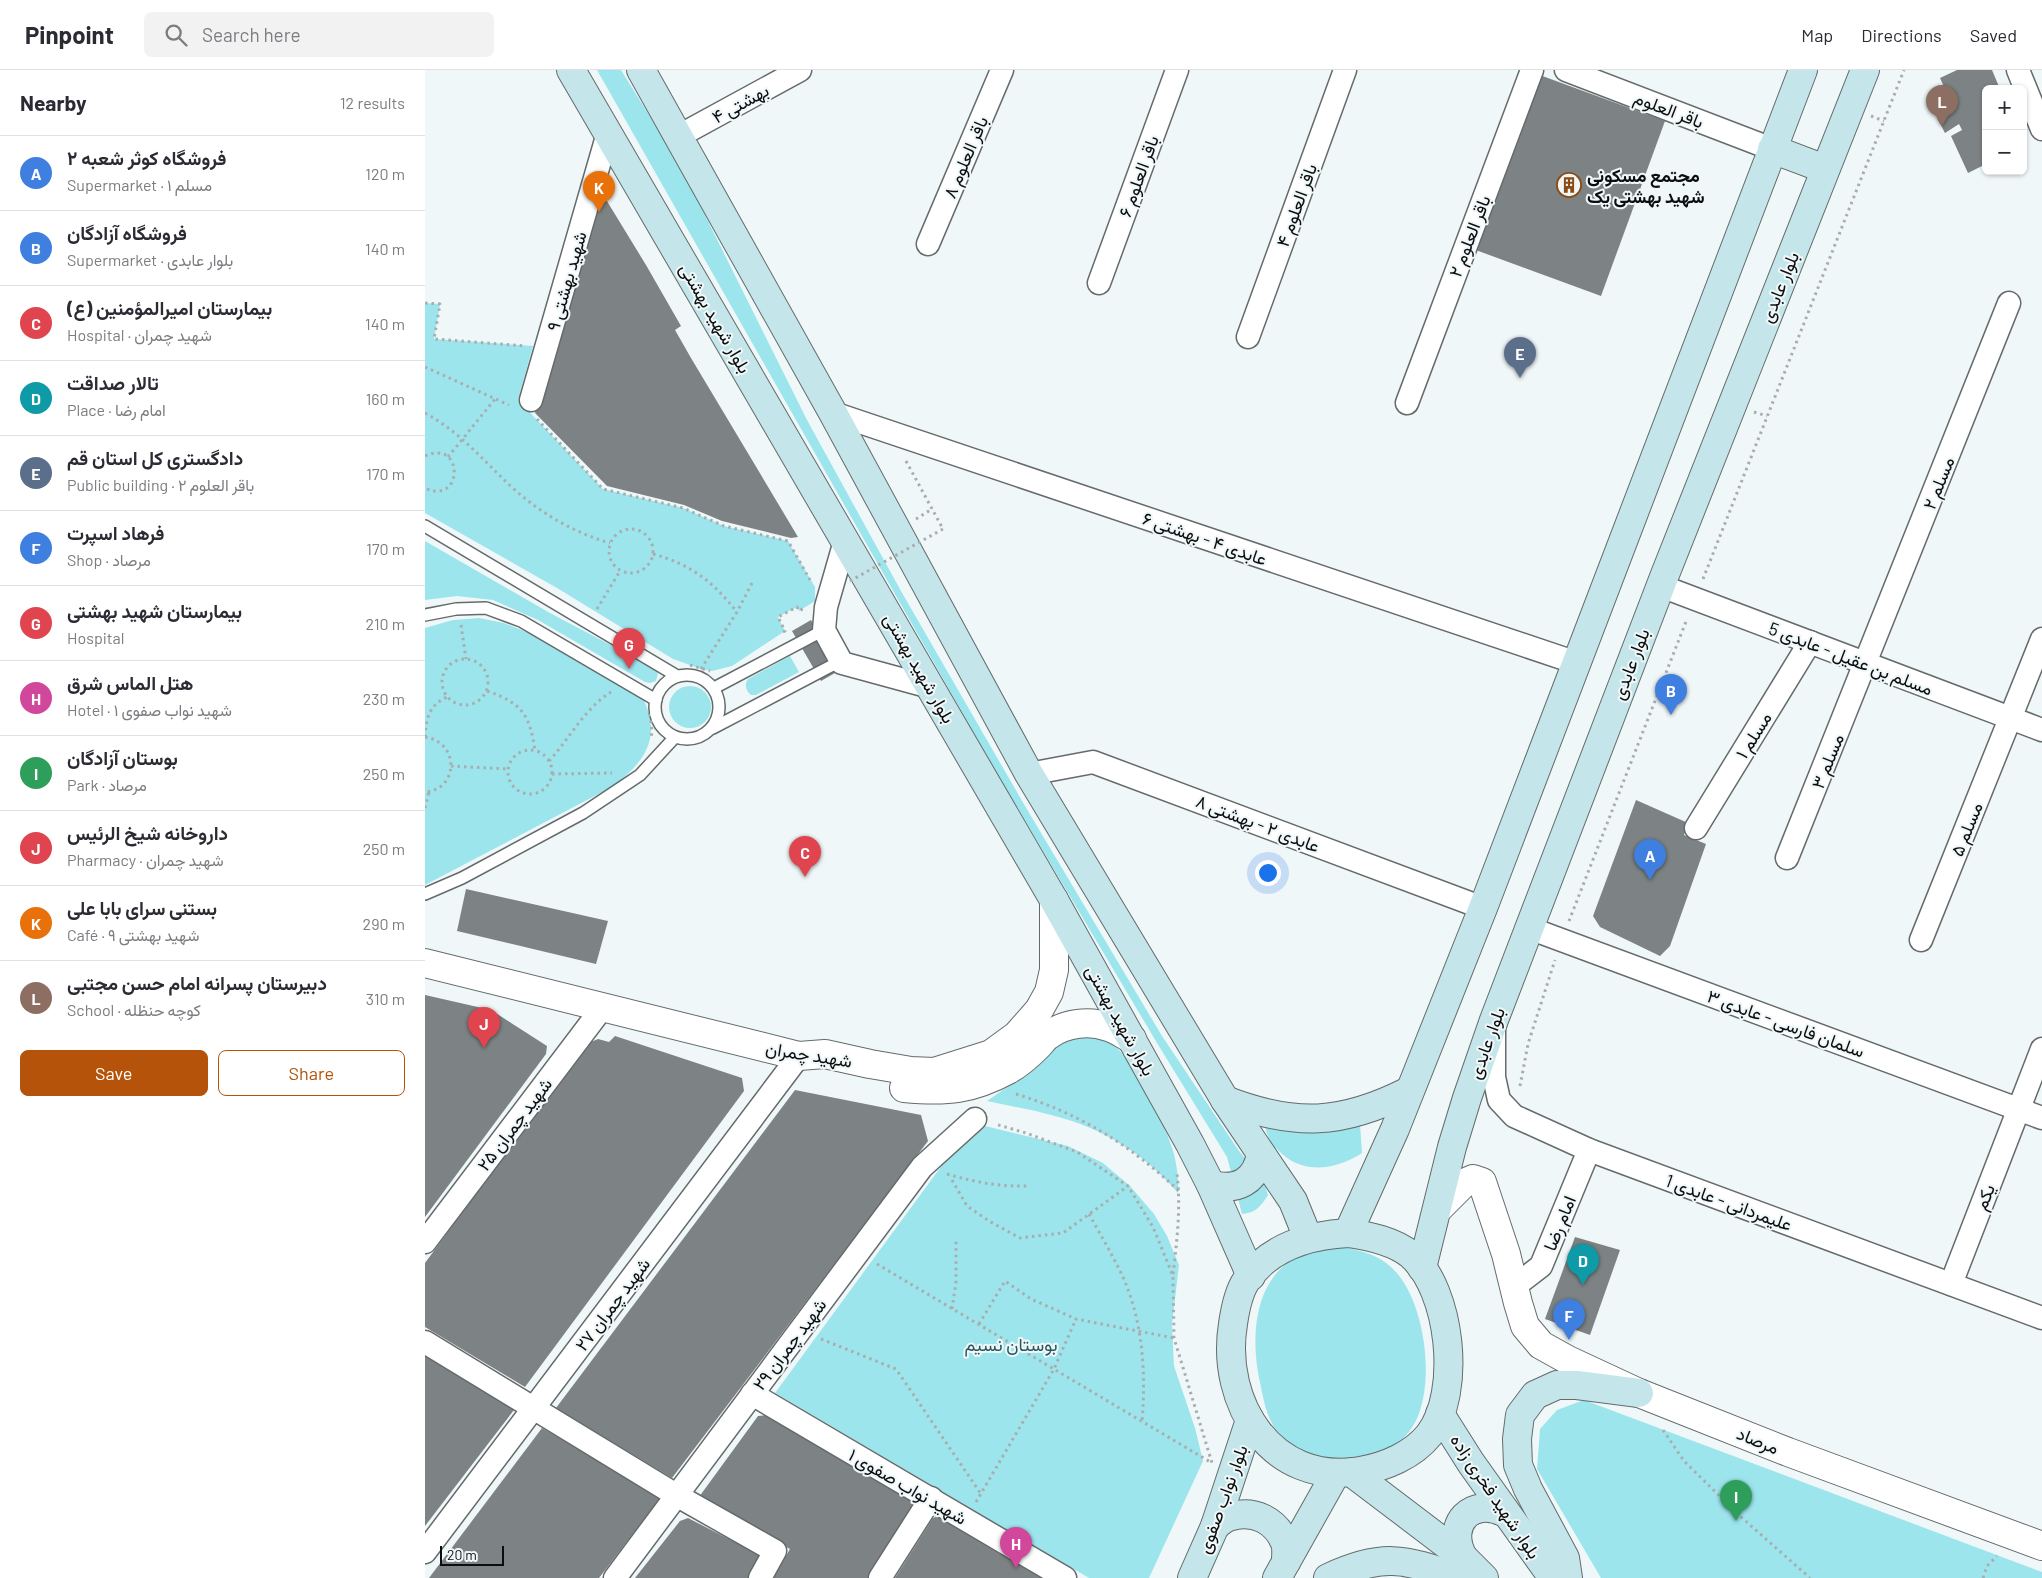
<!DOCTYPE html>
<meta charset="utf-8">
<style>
body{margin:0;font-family:Barlow,Vazirmatn,sans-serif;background:#f2f2f3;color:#2b2b33}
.controls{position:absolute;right:15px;top:15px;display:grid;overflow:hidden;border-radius:8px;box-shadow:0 1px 4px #0004}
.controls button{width:45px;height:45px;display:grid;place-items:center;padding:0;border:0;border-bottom:1px solid #e1e1e2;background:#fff;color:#2b2b33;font:25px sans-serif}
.scale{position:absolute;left:15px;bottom:12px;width:64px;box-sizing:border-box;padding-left:5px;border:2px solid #0b0d0e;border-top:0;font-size:14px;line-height:18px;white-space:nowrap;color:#0b0d0e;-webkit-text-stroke:4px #f0f7f8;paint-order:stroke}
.you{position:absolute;left:842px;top:802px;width:18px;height:18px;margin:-12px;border:4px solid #fff;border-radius:50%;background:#1a73e8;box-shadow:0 0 0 8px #1a73e833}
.badge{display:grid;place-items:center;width:32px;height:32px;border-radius:50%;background:#b45309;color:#fff;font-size:16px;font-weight:700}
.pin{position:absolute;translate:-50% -41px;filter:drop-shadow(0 1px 2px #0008)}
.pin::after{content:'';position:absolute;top:26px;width:18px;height:15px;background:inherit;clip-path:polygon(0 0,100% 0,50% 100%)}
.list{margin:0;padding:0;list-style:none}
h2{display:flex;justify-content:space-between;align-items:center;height:65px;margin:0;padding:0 20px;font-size:21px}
h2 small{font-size:16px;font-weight:400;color:#7c7c81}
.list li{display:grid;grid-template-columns:32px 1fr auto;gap:15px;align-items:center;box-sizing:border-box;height:75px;padding:0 20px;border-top:1px solid #e1e1e2}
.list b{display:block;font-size:19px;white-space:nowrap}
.list p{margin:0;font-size:16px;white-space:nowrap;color:#7c7c81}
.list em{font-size:16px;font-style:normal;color:#7c7c81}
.actions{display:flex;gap:10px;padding:15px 20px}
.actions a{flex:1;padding:11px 0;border:1px solid #b45309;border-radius:8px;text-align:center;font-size:18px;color:#b45309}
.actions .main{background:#b45309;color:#fff}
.icon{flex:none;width:28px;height:28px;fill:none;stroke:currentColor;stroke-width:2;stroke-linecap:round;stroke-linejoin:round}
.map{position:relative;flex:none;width:1617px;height:1508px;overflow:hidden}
header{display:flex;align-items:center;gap:30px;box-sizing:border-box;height:70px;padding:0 25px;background:#fff;border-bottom:1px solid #e1e1e2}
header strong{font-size:24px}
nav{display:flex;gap:28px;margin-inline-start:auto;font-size:18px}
.search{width:350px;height:45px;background:#f2f2f3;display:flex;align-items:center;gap:12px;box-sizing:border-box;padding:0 18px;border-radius:8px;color:#7c7c81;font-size:19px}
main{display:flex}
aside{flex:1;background:#fff}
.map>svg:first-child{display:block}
.green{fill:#9de5ed}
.building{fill:#7d8384}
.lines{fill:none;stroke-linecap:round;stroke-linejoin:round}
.service-casing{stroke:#656b6b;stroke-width:14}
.minor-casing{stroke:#656b6b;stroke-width:25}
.tertiary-casing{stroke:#656b6b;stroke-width:30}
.secondary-casing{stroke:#656b6b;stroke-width:30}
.path{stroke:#a8adae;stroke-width:3;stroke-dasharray:2.5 4;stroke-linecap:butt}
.service{stroke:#fff;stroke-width:11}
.minor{stroke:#fff;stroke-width:22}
.tertiary{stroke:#fff;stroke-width:28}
.secondary{stroke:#c4e6ea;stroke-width:28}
.path-bridge{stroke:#a8adae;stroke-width:3;stroke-dasharray:2.5 4;stroke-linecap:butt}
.labels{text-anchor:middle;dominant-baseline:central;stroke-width:4;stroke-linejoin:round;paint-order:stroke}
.street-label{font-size:18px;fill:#0b0d0e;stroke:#f0f7f8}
.poi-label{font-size:18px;font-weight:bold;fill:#0b0d0e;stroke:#f0f7f8;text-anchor:start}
.park-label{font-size:18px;fill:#28565c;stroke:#f0f7f8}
</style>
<header>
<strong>Pinpoint</strong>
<div class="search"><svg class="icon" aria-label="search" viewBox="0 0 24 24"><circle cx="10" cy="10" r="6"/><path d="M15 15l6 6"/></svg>Search here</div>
<nav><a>Map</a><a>Directions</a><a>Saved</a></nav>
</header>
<main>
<aside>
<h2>Nearby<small>12 results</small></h2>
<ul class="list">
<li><span class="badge" style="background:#3f7fe0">A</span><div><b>فروشگاه کوثر شعبه ۲</b><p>Supermarket · مسلم ۱</p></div><em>120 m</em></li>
<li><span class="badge" style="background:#3f7fe0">B</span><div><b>فروشگاه آزادگان</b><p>Supermarket · بلوار عابدی</p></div><em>140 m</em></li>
<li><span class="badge" style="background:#e0444e">C</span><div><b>بیمارستان امیرالمؤمنین (ع)</b><p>Hospital · شهید چمران</p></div><em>140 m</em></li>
<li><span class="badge" style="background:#0f9aa8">D</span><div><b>تالار صداقت</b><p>Place · امام رضا</p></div><em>160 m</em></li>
<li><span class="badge" style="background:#5c6f8a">E</span><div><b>دادگستری کل استان قم</b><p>Public building · باقر العلوم ۲</p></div><em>170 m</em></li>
<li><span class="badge" style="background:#3f7fe0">F</span><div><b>فرهاد اسپرت</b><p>Shop · مرصاد</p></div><em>170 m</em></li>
<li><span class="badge" style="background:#e0444e">G</span><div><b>بیمارستان شهید بهشتی</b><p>Hospital</p></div><em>210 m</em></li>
<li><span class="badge" style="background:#d1479c">H</span><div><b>هتل الماس شرق</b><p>Hotel · شهید نواب صفوی ۱</p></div><em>230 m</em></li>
<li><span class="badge" style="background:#2e9e5b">I</span><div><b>بوستان آزادگان</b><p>Park · مرصاد</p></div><em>250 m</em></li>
<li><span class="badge" style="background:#e0444e">J</span><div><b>داروخانه شیخ الرئیس</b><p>Pharmacy · شهید چمران</p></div><em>250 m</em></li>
<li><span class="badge" style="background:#e8710a">K</span><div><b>بستنی سرای بابا علی</b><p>Café · شهید بهشتی ۹</p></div><em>290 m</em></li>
<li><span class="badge" style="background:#8d6e63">L</span><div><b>دبیرستان پسرانه امام حسن مجتبی</b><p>School · کوچه حنظله</p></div><em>310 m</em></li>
</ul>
<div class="actions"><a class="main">Save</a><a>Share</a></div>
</aside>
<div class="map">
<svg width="1617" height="1508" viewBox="0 0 1617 1508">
<rect width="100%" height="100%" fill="#f0f7f8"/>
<!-- green -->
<g class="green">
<path d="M172 0H196L255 95 382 350 476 521 600 736 737 966 814 1081 839 1111 843 1125C836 1136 831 1143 817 1144L802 1087 732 973 570 700Z"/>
<path d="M0 233 15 234 9 269 108 276 93 330 178 419 258 438 299 456 363 471 390 517V531L374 541 372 537 353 547 360 561 307 596 287 601 276 599 248 589 132 518 0 443Z"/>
<path d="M0 471 125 543 229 598 233 603 231 611 225 613 220 612 113 550 68 530 32 526 0 530Z"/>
<path d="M54 548 79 553 109 565 217 627C239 667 218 695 185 718L0 815V558L28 550Z"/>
<path d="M365 586 374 602 331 625H326C321 621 319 615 323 609Z"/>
<circle cx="265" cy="637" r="21"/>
<path d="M652 961C661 963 675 964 682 969 707 985 742 1056 749 1084 752 1098 754 1109 753 1123 720 1084 676 1057 626 1045 605 1039 583 1036 562 1031L585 1015 606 997 622 979Z"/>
<path d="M548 1053 643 1076 678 1093 705 1116 729 1144 742 1166 754 1195 747 1254 749 1296 770 1358 778 1391 724 1508H664L350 1323Z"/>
<path d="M839 1054C876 1063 898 1066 935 1054L937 1083C912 1099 881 1105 857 1084 854 1080 848 1077 846 1073 843 1067 841 1060 839 1054Z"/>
<path d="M919 1177C937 1181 954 1185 967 1198 1002 1230 1014 1327 983 1363 966 1383 956 1386 932 1392 926 1393 919 1396 913 1395 903 1394 880 1384 871 1379 864 1376 856 1367 852 1361 840 1346 838 1325 834 1308 824 1256 832 1193 893 1179 901 1177 911 1177 919 1177Z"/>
<path d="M1159 1330 1617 1502V1508H1176L1112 1399 1115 1359 1132 1340Z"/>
</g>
<!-- building -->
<g class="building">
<path d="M1532 0H1567L1575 19H1561V94L1543 103 1526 66 1537 60 1534 54 1520 63 1512 48 1519 42 1518 39 1527 35 1515 8Z"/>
<path d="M1112 4 1240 51 1176 226 1048 179Z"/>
<path d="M177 123 221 195 256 256 250 260 266 288 373 467 366 468 297 451 259 435 182 416 110 343Z"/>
<path d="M386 550 393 562 410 603 396 611 367 561Z"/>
<path d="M1211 730 1263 753 1259 765 1281 774 1245 876 1235 886 1175 857 1168 846Z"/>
<path d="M41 819 183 851 171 894 32 861Z"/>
<path d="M0 925 66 940 122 976 121 984 0 1147Z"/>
<path d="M190 966 317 1008 319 1021 100 1317 0 1257V1193L161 974 173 969 184 972Z"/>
<path d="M370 1020 496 1045 503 1071 247 1408 131 1338Z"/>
<path d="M1150 1167 1195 1180 1165 1265 1120 1249Z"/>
<path d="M0 1281 92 1336 0 1456Z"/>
<path d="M343 1345 491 1432 444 1508H348L365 1479 274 1427 333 1346Z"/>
<path d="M117 1358 236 1427 174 1508H4Z"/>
<path d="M519 1444 618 1508H470L508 1448Z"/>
<path d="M263 1448 333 1484 335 1493 327 1508H210L255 1451Z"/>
</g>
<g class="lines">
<defs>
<g id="service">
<path d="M0 456 252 606"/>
<path d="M0 545 31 539 61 538 96 551 231 630"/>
<circle cx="262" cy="637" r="32"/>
<path d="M289 618 399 560"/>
<path d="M288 658 406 596 417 593"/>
<path d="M0 824 37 808 158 743 215 705 250 667"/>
</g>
<g id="minor">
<path d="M1141 0 1347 79"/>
<path d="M1593 0 1617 59"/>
<path d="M254 66 375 0"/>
<path d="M503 174 577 0"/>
<path d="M674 213 752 0"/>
<path d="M823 267 920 0"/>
<path d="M106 330 183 63"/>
<path d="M982 333 1107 0"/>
<path d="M408 343 1152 593"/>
<path d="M420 471 401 537 399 560 417 593 505 617"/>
<path d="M1236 516 1617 660"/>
<path d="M604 704 668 692 1058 838"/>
<path d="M1271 758 1385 572"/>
<path d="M1362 788 1584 233"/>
<path d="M1104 858 1617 1048"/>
<path d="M1496 870 1617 569"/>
<path d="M1069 962V1007L1074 1030 1089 1046 1164 1080 1617 1248"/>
<path d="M0 1172 178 937"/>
<path d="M1526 1214 1617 979"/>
<path d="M1090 1216 1116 1196 1164 1080"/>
<path d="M0 1272 251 1425 350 1481 335 1508"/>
<path d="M327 1324 640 1508"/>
<path d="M0 1482 374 986"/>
<path d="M190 1508 497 1097 550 1049"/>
<path d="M455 1508 506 1428"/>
</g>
<g id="tertiary">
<path d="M0 893 374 986 400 984 445 994 486 1001 509 1002 566 984 592 965 614 940 624 922 629 900V830"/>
<path d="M479 1018C522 1022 546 1020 583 1000 594 994 605 984 613 976 617 972 620 967 624 965 640 953 665 950 683 957 691 959 699 965 707 969"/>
<path d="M1013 1139 1039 1113 1048 1109 1057 1112 1081 1184 1093 1233 1100 1256 1116 1275 1143 1290 1214 1323 1363 1382 1617 1476"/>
</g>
<g id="secondary">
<path d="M146 0 629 830 765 1074 786 1115 826 1206"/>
<path d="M216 0 408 343 604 704 800 1030 868 1131 883 1168"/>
<path d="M1347 79 1400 99"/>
<path d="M800 1030C870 1057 917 1055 984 1021"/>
<path d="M786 1115C812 1121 831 1112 836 1084"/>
<path d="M923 1163 970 1059 1058 838 1378 0"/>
<path d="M923 1163C944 1166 969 1171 986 1185 1026 1220 1037 1323 1004 1365 988 1385 960 1397 935 1401 847 1416 795 1333 808 1254 810 1240 813 1223 821 1211 844 1177 885 1165 923 1163Z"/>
<path d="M997 1198 1027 1077 1042 1028 1069 950 1239 507 1440 0"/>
<path d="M1015 1344 1046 1393 1128 1508"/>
<path d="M926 1402 1038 1487 1059 1508"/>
<path d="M790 1456C795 1452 801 1447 807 1446 829 1440 851 1450 860 1473 862 1478 861 1486 861 1492"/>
<path d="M1038 1487C1020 1454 1047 1426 1080 1443"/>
<path d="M767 1508 790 1456 825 1350"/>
<path d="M852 1508 911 1403"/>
<path d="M903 1508C956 1483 979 1488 1033 1508"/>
<path d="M1143 1508 1140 1488 1103 1419 1093 1395 1092 1369 1095 1345 1110 1325 1132 1315H1152L1214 1323"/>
</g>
</defs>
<!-- service casing -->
<use href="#service" class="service-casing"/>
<!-- minor casing -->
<use href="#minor" class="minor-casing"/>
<!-- tertiary casing -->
<use href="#tertiary" class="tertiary-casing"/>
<!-- secondary casing -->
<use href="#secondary" class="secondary-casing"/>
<!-- path -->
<g class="path">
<path d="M1446 46 1459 51"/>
<path d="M0 233 15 234 9 269 100 276"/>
<path d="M0 297 84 335"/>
<path d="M1329 342 1342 346"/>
<path d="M0 343C37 363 59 392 90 420 117 444 150 463 185 473"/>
<path d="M112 349 178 419 258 438 299 456 363 471 385 510"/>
<path d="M0 386C39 368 39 436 0 418"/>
<path d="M23 387 70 329"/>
<path d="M481 391 518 459"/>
<path d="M491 449 507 439"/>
<circle cx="206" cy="481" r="22"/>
<path d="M228 484C267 495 287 511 312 542"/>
<path d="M1278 509 1479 0"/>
<path d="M172 539 195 501"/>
<path d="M36 555 41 589"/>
<path d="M358 562 360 561 353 547 372 537 374 541 379 538"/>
<circle cx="40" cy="612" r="23"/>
<path d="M265 595 285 601"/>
<path d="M276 599 312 542 328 511"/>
<path d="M62 621C97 633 105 645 110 681"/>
<path d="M225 644 227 661 226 668"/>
<path d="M0 667C35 672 34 720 0 722"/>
<path d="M0 667C1 649 4 635 22 627"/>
<circle cx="105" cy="702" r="22"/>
<path d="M124 691C145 668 159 639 186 622"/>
<path d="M26 696 84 699"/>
<path d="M127 704 187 703"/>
<path d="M0 738 4 722"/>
<path d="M1144 851 1262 549"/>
<path d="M1095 1016 1103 974 1130 890"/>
<path d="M591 1024C656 1044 705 1075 754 1121"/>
<path d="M522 1104C549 1112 575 1117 603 1116"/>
<path d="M527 1110 542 1136 564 1151 595 1168 638 1163 703 1116"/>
<path d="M664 1144C675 1164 687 1184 697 1205 718 1251 721 1302 717 1352"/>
<path d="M452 1194 787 1393 749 1268 748 1206 728 1157 703 1116 652 1082 601 1063 570 1054"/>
<path d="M748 1204C752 1171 756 1137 752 1104"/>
<path d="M527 1239 531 1212V1171"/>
<path d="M554 1254 580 1211 606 1229 651 1249 749 1268"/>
<path d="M396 1269 471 1299 556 1424"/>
<path d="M1238 1360 1259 1391 1316 1447 1385 1508"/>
<path d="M551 1432 629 1299 651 1249"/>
<path d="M1558 1508 1562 1496 1572 1486"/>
</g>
<!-- service -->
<use href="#service" class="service"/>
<!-- minor -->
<use href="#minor" class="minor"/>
<!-- tertiary -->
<use href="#tertiary" class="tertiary"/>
<!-- secondary -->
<use href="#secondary" class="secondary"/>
<!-- path-bridge -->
<path class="path-bridge" d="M425 511 518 459"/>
</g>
<!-- icons -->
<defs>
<symbol id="building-ring" viewBox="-11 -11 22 22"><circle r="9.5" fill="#f0f7f8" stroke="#8b4b14" stroke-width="1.5"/><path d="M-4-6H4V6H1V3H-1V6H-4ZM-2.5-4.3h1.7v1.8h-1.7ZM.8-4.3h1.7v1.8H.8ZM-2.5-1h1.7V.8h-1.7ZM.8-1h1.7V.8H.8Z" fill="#8b4b14"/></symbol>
</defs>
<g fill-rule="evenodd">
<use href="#building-ring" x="1130" y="101" width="28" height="28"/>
</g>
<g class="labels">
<!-- street labels -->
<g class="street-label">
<text transform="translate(315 33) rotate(-29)">بهشتی ۴</text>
<text transform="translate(1244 39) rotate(21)">باقر العلوم</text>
<text transform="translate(540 87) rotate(-67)">باقر العلوم ۸</text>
<text transform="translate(713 106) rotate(-70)">باقر العلوم ۶</text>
<text transform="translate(871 135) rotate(-70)">باقر العلوم ۴</text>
<text transform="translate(1044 166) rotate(-69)">باقر العلوم ۲</text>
<text transform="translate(141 211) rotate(-74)">شهید بهشتی ۹</text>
<text transform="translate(1354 217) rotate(-68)">بلوار عابدی</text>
<text transform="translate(291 248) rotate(60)">بلوار شهید بهشتی</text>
<text transform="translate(1513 413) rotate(-68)">مسلم ۲</text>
<text transform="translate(780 468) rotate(19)">عابدی ۴ - بهشتی ۶</text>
<text transform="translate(1426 588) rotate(21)">مسلم بن عقیل - عابدی 5</text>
<text transform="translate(1205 594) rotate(-69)">بلوار عابدی</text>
<text transform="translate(495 598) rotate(60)">بلوار شهید بهشتی</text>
<text transform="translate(1328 665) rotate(-58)">مسلم ۱</text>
<text transform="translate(1402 691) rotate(-68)">مسلم ۳</text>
<text transform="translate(833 753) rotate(21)">عابدی ۲ - بهشتی ۸</text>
<text transform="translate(1541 759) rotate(-68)">مسلم ۵</text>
<text transform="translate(696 950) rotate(61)">بلوار شهید بهشتی</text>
<text transform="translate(1361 953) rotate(20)">سلمان فارسی - عابدی ۳</text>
<text transform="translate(1061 973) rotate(-70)">بلوار عابدی</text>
<text transform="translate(384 984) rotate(9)">شهید چمران</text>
<text transform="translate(89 1054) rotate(-53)">شهید چمران ۲۵</text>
<text transform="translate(1559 1127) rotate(-69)">یکم</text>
<text transform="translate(1304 1132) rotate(20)">علیمردانی - عابدی 1</text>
<text transform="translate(1134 1153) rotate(-68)">امام رضا</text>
<text transform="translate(187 1234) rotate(-53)">شهید چمران ۲۷</text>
<text transform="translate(364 1274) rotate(-53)">شهید چمران ۲۹</text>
<text transform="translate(1333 1370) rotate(22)">مرصاد</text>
<text transform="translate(483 1416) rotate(30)">شهید نواب صفوی ۱</text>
<text transform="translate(1071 1426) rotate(56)">بلوار شهید فخری زاده</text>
<text transform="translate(797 1429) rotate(-70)">بلوار نواب صفوی</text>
</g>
<!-- poi labels -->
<g class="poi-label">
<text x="1162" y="105">مجتمع مسکونی<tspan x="1162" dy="21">شهید بهشتی یک</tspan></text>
</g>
<!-- park labels -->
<g class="park-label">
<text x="586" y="1274">بوستان نسیم</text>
</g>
</g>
</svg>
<div class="controls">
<button>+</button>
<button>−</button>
</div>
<div class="scale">20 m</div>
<div class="you"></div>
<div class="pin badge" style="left:1225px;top:810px;background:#3f7fe0">A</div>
<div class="pin badge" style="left:1246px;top:645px;background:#3f7fe0">B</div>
<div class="pin badge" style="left:380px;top:807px;background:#e0444e">C</div>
<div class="pin badge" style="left:1158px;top:1215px;background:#0f9aa8">D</div>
<div class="pin badge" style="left:1095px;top:308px;background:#5c6f8a">E</div>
<div class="pin badge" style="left:1144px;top:1270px;background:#3f7fe0">F</div>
<div class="pin badge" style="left:204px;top:599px;background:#e0444e">G</div>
<div class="pin badge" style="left:591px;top:1498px;background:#d1479c">H</div>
<div class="pin badge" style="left:1311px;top:1451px;background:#2e9e5b">I</div>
<div class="pin badge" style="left:59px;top:978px;background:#e0444e">J</div>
<div class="pin badge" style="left:174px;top:142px;background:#e8710a">K</div>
<div class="pin badge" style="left:1517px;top:56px;background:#8d6e63">L</div>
</div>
</main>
